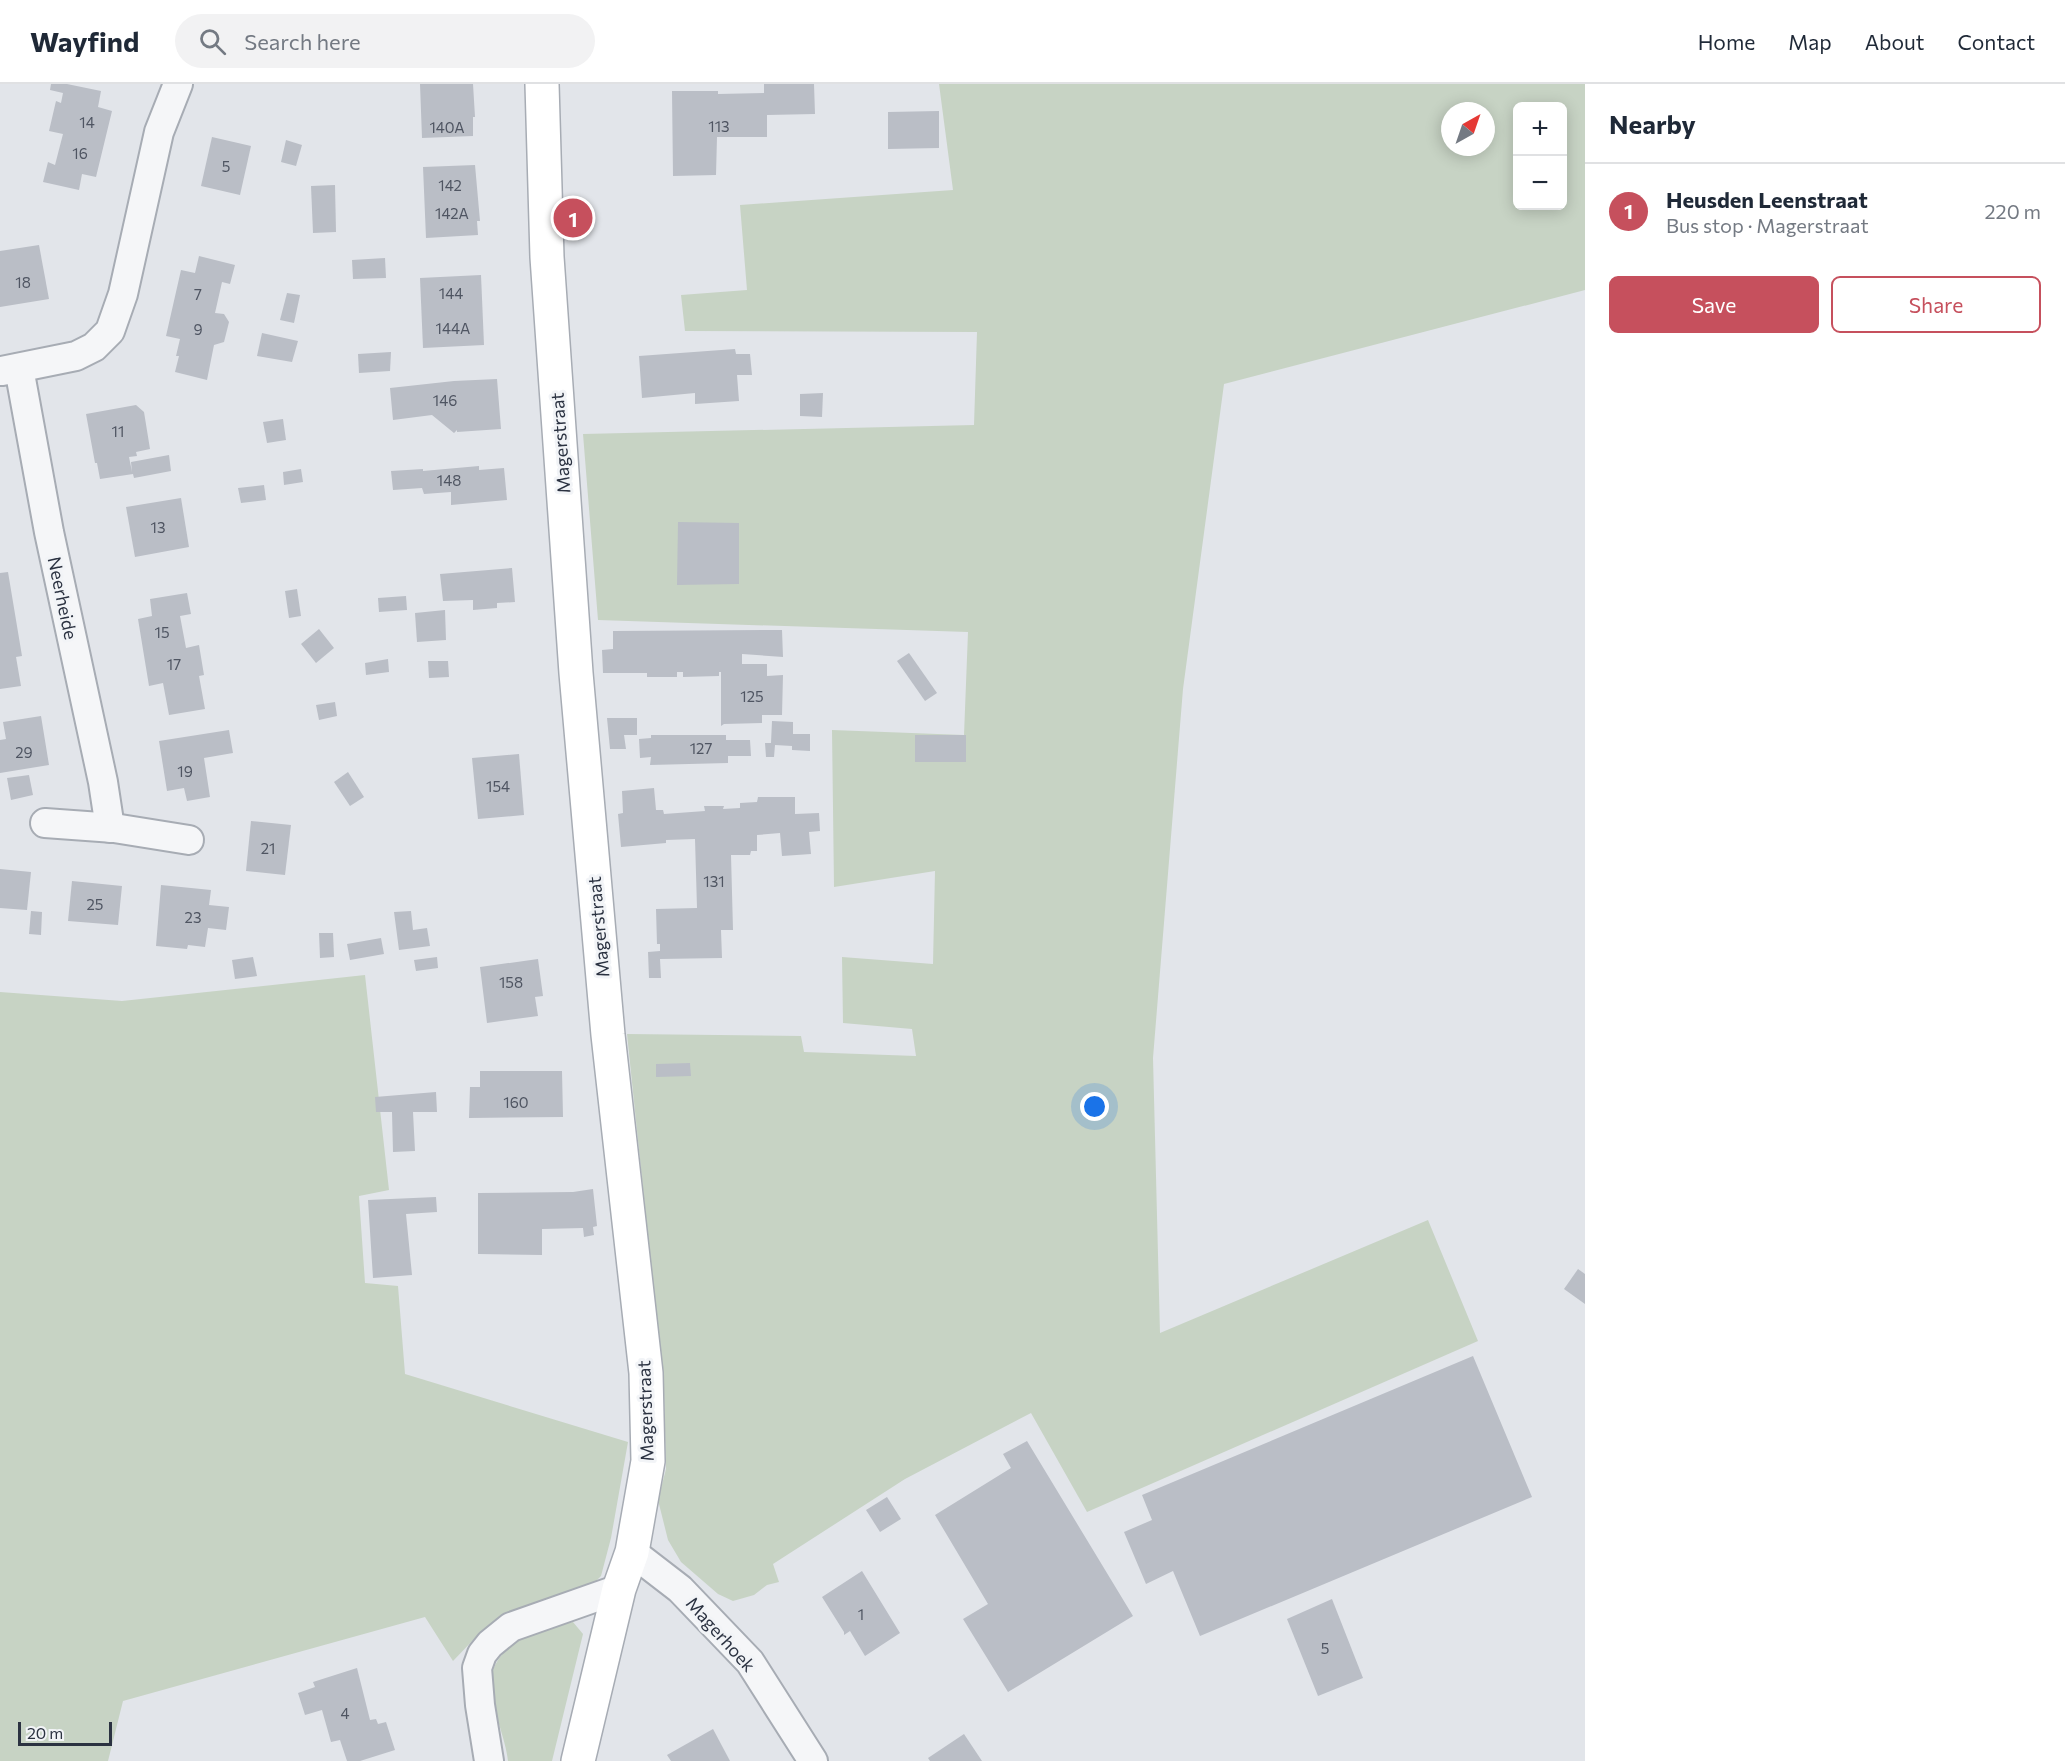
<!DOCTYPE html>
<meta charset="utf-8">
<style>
body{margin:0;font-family:Commissioner,sans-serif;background:#f2f2f3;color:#1f2937}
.controls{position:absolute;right:18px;top:18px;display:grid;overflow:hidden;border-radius:9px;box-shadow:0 3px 15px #0003}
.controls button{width:54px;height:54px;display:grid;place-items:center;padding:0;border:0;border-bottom:2px solid #e0e1e3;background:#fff;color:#1f2937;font:30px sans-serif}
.compass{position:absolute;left:1441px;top:18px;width:54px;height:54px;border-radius:50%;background:#fff;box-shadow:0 3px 15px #0003;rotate:40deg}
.scale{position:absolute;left:18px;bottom:15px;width:94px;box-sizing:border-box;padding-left:6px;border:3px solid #2b3241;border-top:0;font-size:16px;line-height:21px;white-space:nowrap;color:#2b3241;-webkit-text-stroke:4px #f2f4f7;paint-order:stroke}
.you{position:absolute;left:1095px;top:1023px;width:21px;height:21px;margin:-15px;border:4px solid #fff;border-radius:50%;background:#1a73e8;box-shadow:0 0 0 9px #1a73e833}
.badge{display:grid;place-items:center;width:39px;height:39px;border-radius:50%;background:#c6505d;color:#fff;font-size:20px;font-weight:700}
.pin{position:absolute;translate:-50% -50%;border:3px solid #fff;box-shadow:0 2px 6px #0006}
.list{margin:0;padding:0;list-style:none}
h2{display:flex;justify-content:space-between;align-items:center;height:78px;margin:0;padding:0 24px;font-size:26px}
h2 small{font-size:20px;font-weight:400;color:#747a83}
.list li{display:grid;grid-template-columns:39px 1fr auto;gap:18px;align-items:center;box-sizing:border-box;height:96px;padding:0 24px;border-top:2px solid #e0e1e3}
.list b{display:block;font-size:22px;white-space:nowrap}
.list p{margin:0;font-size:20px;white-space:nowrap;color:#747a83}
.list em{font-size:20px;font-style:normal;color:#747a83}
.actions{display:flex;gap:12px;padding:18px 24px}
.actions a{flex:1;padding:14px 0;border:2px solid #c6505d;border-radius:9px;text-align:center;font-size:21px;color:#c6505d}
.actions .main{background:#c6505d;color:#fff}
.icon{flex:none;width:33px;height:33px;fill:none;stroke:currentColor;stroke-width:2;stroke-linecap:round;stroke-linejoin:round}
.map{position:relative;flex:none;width:1585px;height:1677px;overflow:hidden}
header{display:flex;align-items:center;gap:36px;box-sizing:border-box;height:84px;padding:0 30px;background:#fff;border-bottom:2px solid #e0e1e3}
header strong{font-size:28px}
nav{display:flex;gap:33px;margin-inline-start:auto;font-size:21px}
.search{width:420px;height:54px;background:#f2f2f3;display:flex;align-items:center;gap:15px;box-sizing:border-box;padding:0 21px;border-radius:33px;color:#747a83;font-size:22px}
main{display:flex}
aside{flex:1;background:#fff}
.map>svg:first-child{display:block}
.green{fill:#c7d3c4;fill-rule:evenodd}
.building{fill:#babec6}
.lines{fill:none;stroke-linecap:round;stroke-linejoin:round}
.street-casing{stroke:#a7acb4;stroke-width:32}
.secondary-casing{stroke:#a7acb4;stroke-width:36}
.street{stroke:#f5f6f8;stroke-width:28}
.secondary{stroke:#fff;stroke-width:33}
.labels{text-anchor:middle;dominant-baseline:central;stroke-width:6;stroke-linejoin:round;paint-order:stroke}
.number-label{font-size:15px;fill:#4f5562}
.street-label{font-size:18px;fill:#2b3241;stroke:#f2f4f7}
</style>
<header>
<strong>Wayfind</strong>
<div class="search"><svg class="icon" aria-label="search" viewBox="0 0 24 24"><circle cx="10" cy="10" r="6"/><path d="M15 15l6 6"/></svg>Search here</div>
<nav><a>Home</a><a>Map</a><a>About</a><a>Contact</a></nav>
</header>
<main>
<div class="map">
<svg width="1585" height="1677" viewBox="0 0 1585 1677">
<rect width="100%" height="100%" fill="#e2e5ea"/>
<!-- green -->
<g class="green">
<path d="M939 0H1585V206L1224 300 1183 605 1153 974 1160 1249 1428 1136 1478 1257 1087 1428 1031 1329 905 1395 773 1480 779 1498 767 1501 754 1511 733 1517 718 1510 681 1478 668 1456 658 1416 666 1385 664 1307 627 950 801 952 804 968 916 972 912 945 843 939 842 873 933 880 935 787 834 803 832 646 964 651 968 548 598 536 583 350 974 341 977 248 685 247 681 211 747 206 740 121 953 106ZM1518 22H1562V122H1518ZM1450 27H1486V63H1450Z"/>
<path d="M365 891 389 1106 359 1112 365 1199 398 1202 405 1290 628 1358 611 1454 601 1492 587 1506 501 1533 476 1553 453 1577 425 1533 123 1617 108 1677H0V908L122 917Z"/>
<path d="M573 1538 583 1550 552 1677H508C506 1654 488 1616 491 1595 496 1558 542 1543 573 1538Z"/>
</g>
<!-- building -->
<g class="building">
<path d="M51 0H67L101 7 98 23 112 27 96 93 82 90 79 106 43 98 48 78 55 81 63 50 49 47 56 17 61 19 63 9 50 6Z"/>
<path d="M420 0H473L475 33H473V52L422 54Z"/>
<path d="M764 0H814L815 30 767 31V53H717L716 91 673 92 672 7H718V10L764 9Z"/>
<path d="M939 27V64L888 65V28Z"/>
<path d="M212 53 251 62 240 111 201 102Z"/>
<path d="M286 56 302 61 296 82 281 78Z"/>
<path d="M475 81 480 137H477L478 151 426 154 423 83Z"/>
<path d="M335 101 336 148 313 149 311 102Z"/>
<path d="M39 161 49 215 0 223V167Z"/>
<path d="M199 172 235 181 230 200 222 198 215 229 224 230 229 238 224 258 214 261 207 296 175 288 179 272H176L180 255 166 252 181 186 195 189Z"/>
<path d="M385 174 386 194 353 195 352 176Z"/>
<path d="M481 191 484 261 423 264 420 194Z"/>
<path d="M287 209 300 211 294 239 280 236Z"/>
<path d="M262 249 298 257 292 278 257 272Z"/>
<path d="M735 265 736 270H750L752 291H737L739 317 695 320V309L642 314 639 272Z"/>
<path d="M391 268 390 287 359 289 358 270Z"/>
<path d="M497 295 501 345 457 348V346L454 349 432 331 393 336 390 304 454 297Z"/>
<path d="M823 309 822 333 800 332V310Z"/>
<path d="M136 321 144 328 150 365 136 368 137 372 129 373 132 388 131 378 169 371 171 387 134 394 133 390 100 395 97 379H95L86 330Z"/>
<path d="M283 335 286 356 267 359 263 338Z"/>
<path d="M479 382V386L504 384 507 416 451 421V408L424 410 422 404 393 406 391 387 423 385V387Z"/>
<path d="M301 385 303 398 284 401 283 388Z"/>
<path d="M264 401 266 416 241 419 238 404Z"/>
<path d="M181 414 189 463 135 473 126 423Z"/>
<path d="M678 438 739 439V500L677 501Z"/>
<path d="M512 484 515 518 497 519V524L473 526V516L443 517 440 490Z"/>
<path d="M8 488 22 572 16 573 21 602 0 605V489Z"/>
<path d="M297 505 301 532 289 534 285 507Z"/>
<path d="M187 509 191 530 180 532 186 564 199 561 204 591 199 592 205 625 169 631 163 599 149 602 138 535 152 532 150 515Z"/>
<path d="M406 512 407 526 379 528 378 514Z"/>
<path d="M445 526 446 556 417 558 415 529Z"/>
<path d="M319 545 334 564 316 579 301 560Z"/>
<path d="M782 546 783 573 742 570V580H767V592L783 591 782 631H762V639L724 640 721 642V588H719V592L683 593V588H677V593H647V589H603L602 566 613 565V547Z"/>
<path d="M909 569 937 609 925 617 897 577Z"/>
<path d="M388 575 389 588 366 591 365 579Z"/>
<path d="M428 577H448L449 593 429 594Z"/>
<path d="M335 618 337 632 319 636 316 621Z"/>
<path d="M41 632 49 681 0 689V656L6 655 3 638Z"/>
<path d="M607 634H637V651H624L626 665H610Z"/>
<path d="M772 637 793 638V650H810V667L792 666V662L775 661 774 673H766L765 659H771Z"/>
<path d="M229 646 233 669 204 674 210 713 187 717 184 704 167 707 159 657Z"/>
<path d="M651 651H726V656H750L751 672H728V679L650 681 651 673 640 674 639 655 651 654Z"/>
<rect x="915" y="651" width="51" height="27"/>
<path d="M519 670 524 731 478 735 472 674Z"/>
<path d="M348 688 364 713 350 722 334 698Z"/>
<path d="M29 691 33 711 11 716 7 694Z"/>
<path d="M654 704 656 726H663L664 730 705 727 704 722H724L723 725 740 724V719L757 718 758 713H795V730L819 729 820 747 809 748 811 770 782 772 780 749 757 751V767H751L750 771H731L733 846H721L722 874 660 875 661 894H649L648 868 660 867V860H657L656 825 697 824 695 755 666 756V759L621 763 618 730 623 729 622 707Z"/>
<path d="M251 737 291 741 285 791 246 787Z"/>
<path d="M0 785 31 788 27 826 0 824Z"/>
<path d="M72 797 122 802 118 841 68 837Z"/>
<path d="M161 801 211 806 209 821 229 823 226 846 208 844 205 863 188 861 187 865 156 862Z"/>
<path d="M31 827 42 828 41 851 29 850Z"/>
<path d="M411 827 413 846 427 844 430 862 399 866 394 828Z"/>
<path d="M319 849H333L334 873 320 874Z"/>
<path d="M381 854 384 870 350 876 347 860Z"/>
<path d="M253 873 257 892 235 895 232 876Z"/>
<path d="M437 873 438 884 416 887 414 876Z"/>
<path d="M538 875 543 912 535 913 538 932 487 939 480 883Z"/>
<path d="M690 979 691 992 656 993V980Z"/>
<path d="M480 987H562L563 1033 469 1034 470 1003H480Z"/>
<path d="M436 1008 437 1028H413L415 1067 393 1068 392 1028H376L375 1013Z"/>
<path d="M593 1105 597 1142 593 1143 594 1151 584 1153 583 1144 542 1145V1171L478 1170V1109L573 1108Z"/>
<path d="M436 1113 437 1128 406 1130 412 1191 373 1194 368 1116Z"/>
<path d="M1578 1185 1585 1190V1220L1564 1205Z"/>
<path d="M1473 1272 1532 1413 1200 1552 1173 1487 1146 1500 1124 1448 1152 1436 1142 1411Z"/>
<path d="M1027 1357 1133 1532 1008 1608 963 1535 988 1520 935 1431 1011 1384 1003 1370Z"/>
<path d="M887 1413 901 1435 880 1448 866 1426Z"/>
<path d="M862 1487 900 1549 865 1572 850 1547 844 1551V1548L822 1513Z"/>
<path d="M1332 1515 1363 1594 1318 1612 1287 1535Z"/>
<path d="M357 1584 370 1636 376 1635 378 1640 386 1638 395 1666 360 1677H347L340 1656 331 1658 322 1626 305 1631 298 1609 315 1603 313 1598Z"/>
<path d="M713 1645 730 1677H671L667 1671Z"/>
<path d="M964 1650 982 1677H930L928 1674Z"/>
</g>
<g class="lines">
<defs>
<g id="street">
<path d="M19 284 49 448 103 698 110 744"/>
<path d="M2 287 76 272 94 263 110 247 123 210 159 48 178 0"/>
<path d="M45 739 114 744 189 756"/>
<path d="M632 1468 680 1505 750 1578 813 1677"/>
<path d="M489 1677 480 1621 477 1584 482 1570 490 1560 511 1543 619 1505"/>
</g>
<path id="secondary" d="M542 0 547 173 576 589 608 951 646 1289 648 1377 632 1468 619 1505 578 1677"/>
</defs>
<!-- street casing -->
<use href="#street" class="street-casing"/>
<!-- secondary casing -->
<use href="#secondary" class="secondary-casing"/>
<!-- street -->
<use href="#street" class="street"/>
<!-- secondary -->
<use href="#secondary" class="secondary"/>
</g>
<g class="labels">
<!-- number labels -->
<g class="number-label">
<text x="87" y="38">14</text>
<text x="719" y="42">113</text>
<text x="447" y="43">140A</text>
<text x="80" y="69">16</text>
<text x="226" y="82">5</text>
<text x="450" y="101">142</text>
<text x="452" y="129">142A</text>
<text x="23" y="198">18</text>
<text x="451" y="209">144</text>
<text x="198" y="210">7</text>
<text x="453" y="244">144A</text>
<text x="198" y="245">9</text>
<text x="445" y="316">146</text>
<text x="118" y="347">11</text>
<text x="449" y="396">148</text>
<text x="158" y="443">13</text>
<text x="162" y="548">15</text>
<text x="174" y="580">17</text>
<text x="752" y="612">125</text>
<text x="701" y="664">127</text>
<text x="24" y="668">29</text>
<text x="185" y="687">19</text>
<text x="498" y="702">154</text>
<text x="268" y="764">21</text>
<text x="714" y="797">131</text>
<text x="95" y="820">25</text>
<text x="193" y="833">23</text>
<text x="511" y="898">158</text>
<text x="516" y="1018">160</text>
<text x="861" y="1530">1</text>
<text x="1325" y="1564">5</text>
<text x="345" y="1629">4</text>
</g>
<!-- street labels -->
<g class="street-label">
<text transform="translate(560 359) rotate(-94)">Magerstraat</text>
<text transform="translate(63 514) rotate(78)">Neerheide</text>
<text transform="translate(598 843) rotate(-95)">Magerstraat</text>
<text transform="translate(645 1327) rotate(-92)">Magerstraat</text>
<text transform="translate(721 1550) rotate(48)">Magerhoek</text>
</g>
</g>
</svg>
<div class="controls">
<button>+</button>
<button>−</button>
</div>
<svg class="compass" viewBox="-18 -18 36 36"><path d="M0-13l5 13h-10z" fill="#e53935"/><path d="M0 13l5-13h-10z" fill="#747a83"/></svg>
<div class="scale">20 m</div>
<div class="you"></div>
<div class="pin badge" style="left:573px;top:134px">1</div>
</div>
<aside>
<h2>Nearby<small></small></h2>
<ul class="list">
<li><span class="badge">1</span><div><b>Heusden Leenstraat</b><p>Bus stop · Magerstraat</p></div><em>220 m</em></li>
</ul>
<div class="actions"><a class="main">Save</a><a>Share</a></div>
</aside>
</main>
